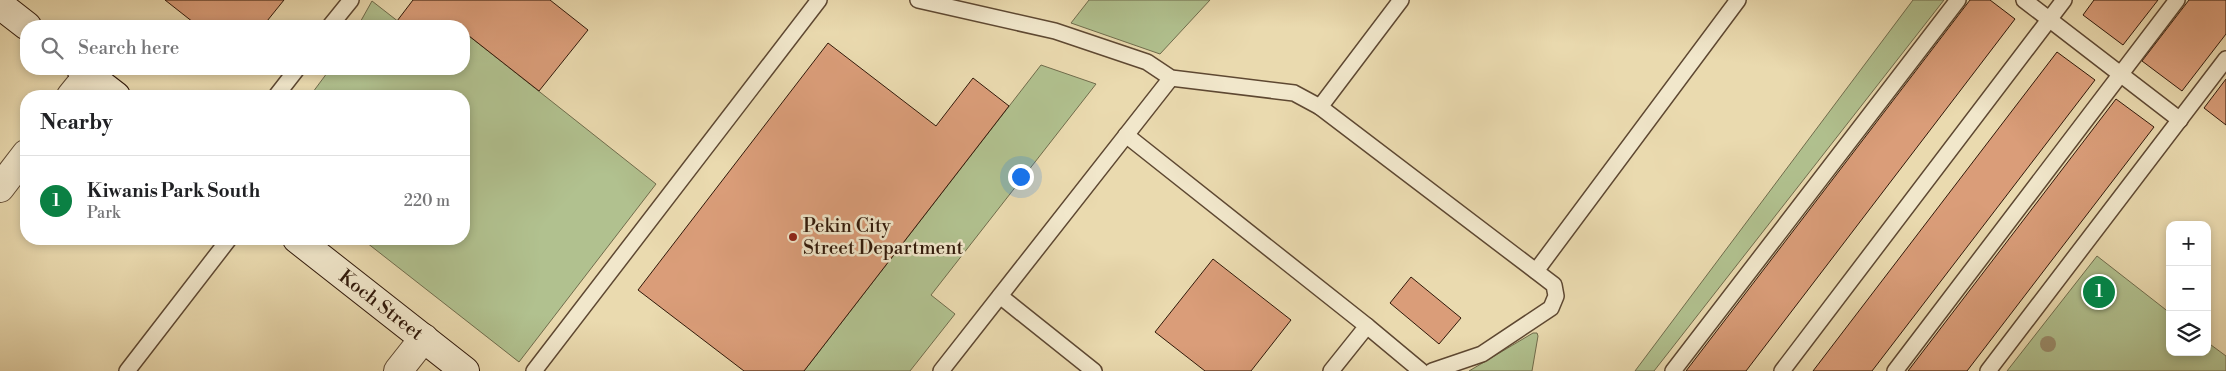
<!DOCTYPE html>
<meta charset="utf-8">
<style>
body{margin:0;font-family:"Libre Bodoni",serif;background:#f6f6f6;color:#202124}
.controls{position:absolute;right:15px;bottom:15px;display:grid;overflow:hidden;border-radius:10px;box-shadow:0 2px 8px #0003}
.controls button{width:45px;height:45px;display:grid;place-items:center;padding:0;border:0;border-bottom:1px solid #e0e0e0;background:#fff;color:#202124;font:25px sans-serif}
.you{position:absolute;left:1020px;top:176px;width:18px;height:18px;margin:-12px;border:4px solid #fff;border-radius:50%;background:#1a73e8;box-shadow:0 0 0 8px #1a73e833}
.badge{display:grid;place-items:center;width:32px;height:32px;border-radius:50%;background:#0b8043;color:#fff;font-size:16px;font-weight:700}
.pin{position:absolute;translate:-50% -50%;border:2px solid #fff;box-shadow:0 1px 5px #0006}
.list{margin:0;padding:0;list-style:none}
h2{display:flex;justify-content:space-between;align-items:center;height:65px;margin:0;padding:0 20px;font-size:21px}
h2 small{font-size:16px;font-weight:400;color:#757577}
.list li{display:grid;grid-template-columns:32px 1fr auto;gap:15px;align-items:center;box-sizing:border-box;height:90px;padding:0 20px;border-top:1px solid #e0e0e0}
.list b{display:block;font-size:19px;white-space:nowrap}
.list p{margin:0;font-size:16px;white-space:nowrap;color:#757577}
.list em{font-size:16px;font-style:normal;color:#757577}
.icon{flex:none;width:28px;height:28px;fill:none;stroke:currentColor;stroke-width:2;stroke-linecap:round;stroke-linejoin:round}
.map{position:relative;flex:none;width:2226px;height:371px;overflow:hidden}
.search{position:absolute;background:#fff;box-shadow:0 2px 8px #0003;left:20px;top:20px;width:450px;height:55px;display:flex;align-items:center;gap:12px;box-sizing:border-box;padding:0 18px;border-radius:20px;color:#757577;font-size:19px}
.panel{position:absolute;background:#fff;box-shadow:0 2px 8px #0003;left:20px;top:90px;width:450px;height:155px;border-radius:20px}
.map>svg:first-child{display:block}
.green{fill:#b1c18f;stroke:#706c4c}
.building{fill:#da9d79;stroke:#301809}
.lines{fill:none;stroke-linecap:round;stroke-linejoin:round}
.lane-casing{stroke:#5e4832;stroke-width:18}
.street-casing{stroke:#5e4832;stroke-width:30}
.secondary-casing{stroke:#301809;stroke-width:30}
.lane{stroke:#f1e7cb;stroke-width:15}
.street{stroke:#f1e7cb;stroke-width:28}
.secondary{stroke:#f1e7cb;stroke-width:28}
.tree{fill:#998b6a}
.poi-dot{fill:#8f2418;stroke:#f1e7cb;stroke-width:2}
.labels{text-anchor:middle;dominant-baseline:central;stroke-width:5;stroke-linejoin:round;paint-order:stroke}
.poi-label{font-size:19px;fill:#301809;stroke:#f1e7cb;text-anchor:start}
.street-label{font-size:19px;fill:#301809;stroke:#f1e7cb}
</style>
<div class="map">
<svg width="2226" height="371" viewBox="0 0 2226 371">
<rect width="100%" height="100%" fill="#eadaaf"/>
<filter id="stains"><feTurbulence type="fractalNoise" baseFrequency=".004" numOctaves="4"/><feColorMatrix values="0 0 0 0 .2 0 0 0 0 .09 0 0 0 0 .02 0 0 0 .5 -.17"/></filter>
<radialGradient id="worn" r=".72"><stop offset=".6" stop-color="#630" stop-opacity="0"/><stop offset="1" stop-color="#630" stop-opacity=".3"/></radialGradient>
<!-- green -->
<g class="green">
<path d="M1089 0H1210L1160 54 1071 23Z"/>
<path d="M1913 0H1944L1654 371H1635Z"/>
<path d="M372 1 404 26H358Z"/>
<path d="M464 32 656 184 519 362 362 239H464V96H310L330 69H464Z"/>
<path d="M1041 65 1096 84 931 295 955 314 910 371H804Z"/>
<path d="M2097 256 2170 313V352H2207V342L2226 356V371H2007Z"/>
<path d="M1533 333H1537L1538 336 1532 371H1469Z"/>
</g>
<!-- building -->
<g class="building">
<path d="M165 0H284L263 26H198Z"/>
<path d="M413 0H550L588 30 539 91 464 32V26H404L397 21Z"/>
<path d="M1970 0H1990L2015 19 1746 371H1686Z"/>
<path d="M2094 0H2158L2123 45 2083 15Z"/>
<path d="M2189 0H2226V34L2182 91 2142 61Z"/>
<path d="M828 43 936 126 973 78 1009 106 804 371H744L638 290Z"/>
<path d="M2057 52 2095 80 1872 371H1813Z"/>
<path d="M2226 79V125L2204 108Z"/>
<path d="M2116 99 2154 127 1967 371H1908Z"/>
<path d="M1213 259 1291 320 1251 371H1205L1155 332Z"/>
<path d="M1411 277 1461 318 1439 344 1390 303Z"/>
</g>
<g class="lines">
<defs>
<g id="lane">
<path d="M918 0 1055 31 1147 62 1171 78 1294 93 1320 107 1554 285 1556 296 1551 308 1482 354 1432 371"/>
<path d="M2024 0 2180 120"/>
<path d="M330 26 351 0"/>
<path d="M276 96 297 69"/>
<path d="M1320 107 1401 0"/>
<path d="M1126 135 1367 326 1331 371"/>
<path d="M1536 271 1738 0"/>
<path d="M1000 296 1094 371"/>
<path d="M1367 326 1421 371"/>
<path d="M127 371 229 239"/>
<path d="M534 371 819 0"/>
<path d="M941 371 1171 78"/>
<path d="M1673 371 1958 0"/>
<path d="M1782 371 2064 0"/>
<path d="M1895 371 2177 0"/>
<path d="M1988 371 2226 59"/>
</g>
<g id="street">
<path d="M71 96 88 75"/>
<path d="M0 188 26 154"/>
<path d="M398 371 424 338"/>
</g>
<g id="secondary">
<path d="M0 5 27 26"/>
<path d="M81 69 116 96"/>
<path d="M297 239 465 371"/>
</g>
</defs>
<!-- lane casing -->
<use href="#lane" class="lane-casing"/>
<!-- street casing -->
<use href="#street" class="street-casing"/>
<!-- secondary casing -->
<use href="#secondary" class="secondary-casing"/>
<!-- lane -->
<use href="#lane" class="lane"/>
<!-- street -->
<use href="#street" class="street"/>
<!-- secondary -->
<use href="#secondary" class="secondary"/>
</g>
<!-- trees -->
<circle class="tree" cx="2048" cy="344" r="8"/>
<!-- markers -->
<circle class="poi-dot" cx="793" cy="237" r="5"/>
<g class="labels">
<!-- poi labels -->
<g class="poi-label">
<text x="803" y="226">Pekin City<tspan x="803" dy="22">Street Department</tspan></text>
</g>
<!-- street labels -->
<g class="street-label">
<text transform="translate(381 305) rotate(38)">Koch Street</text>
</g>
</g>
<rect width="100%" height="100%" filter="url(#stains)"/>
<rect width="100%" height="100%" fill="url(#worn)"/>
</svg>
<div class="controls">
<button>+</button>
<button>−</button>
<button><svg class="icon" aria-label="layers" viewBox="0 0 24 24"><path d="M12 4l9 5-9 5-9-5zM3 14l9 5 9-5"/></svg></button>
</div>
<div class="you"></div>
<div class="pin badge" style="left:2099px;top:292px">1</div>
<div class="search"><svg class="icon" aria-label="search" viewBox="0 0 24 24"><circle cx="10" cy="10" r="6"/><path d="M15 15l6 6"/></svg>Search here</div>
<section class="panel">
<h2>Nearby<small></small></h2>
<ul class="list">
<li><span class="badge">1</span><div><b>Kiwanis Park South</b><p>Park</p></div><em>220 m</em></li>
</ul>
</section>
</div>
